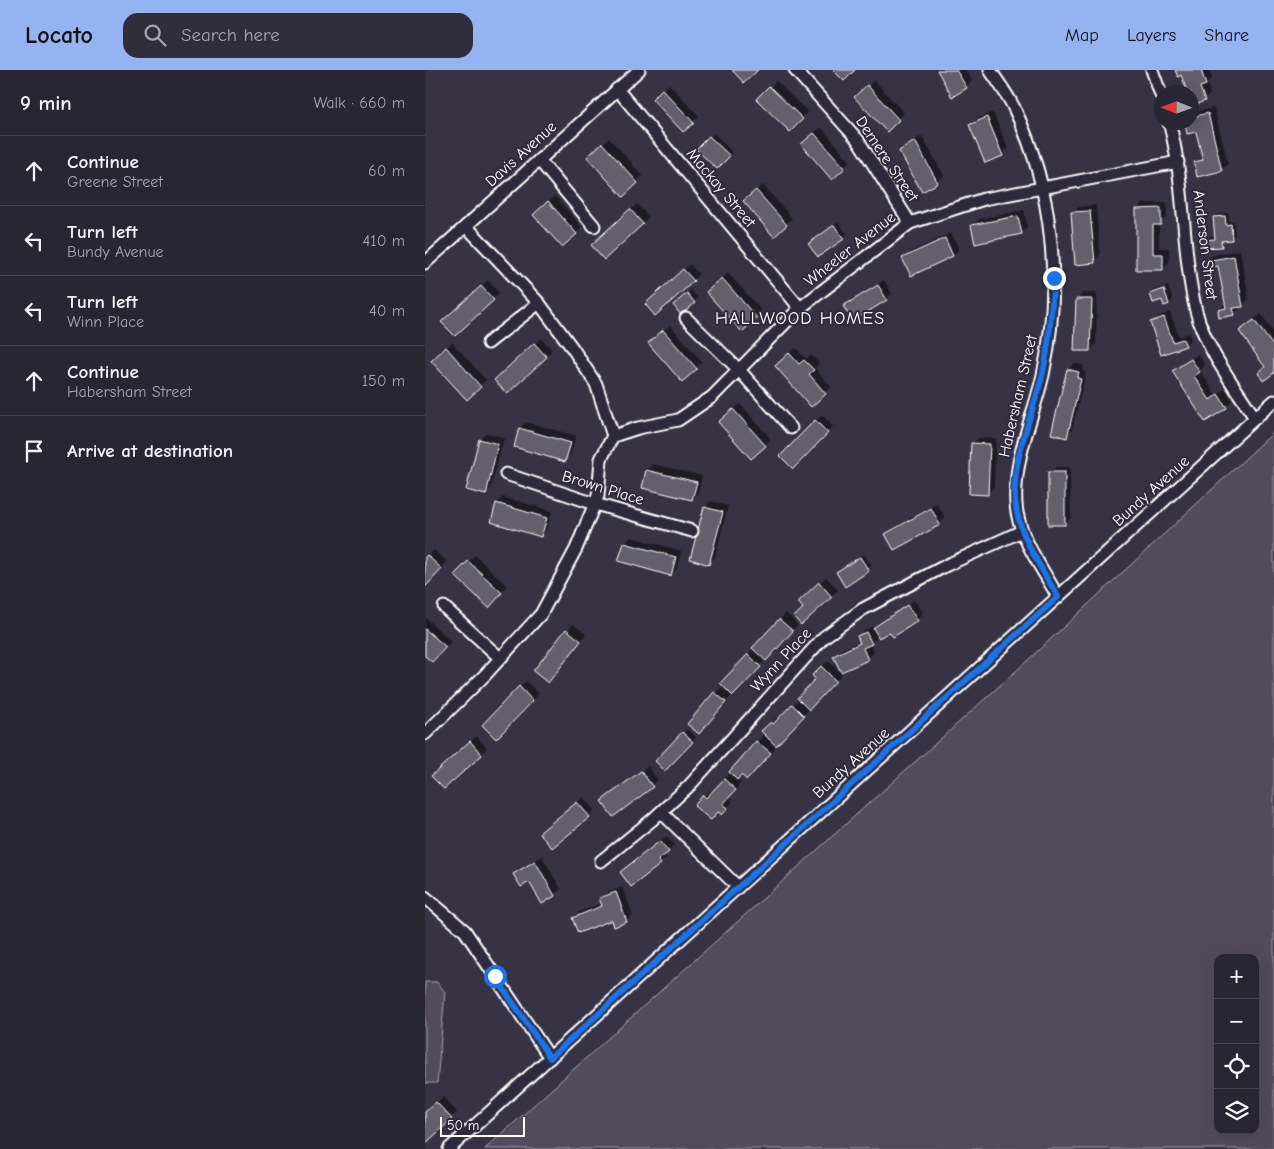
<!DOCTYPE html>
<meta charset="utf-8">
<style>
body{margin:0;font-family:"Comic Neue",sans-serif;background:#312e3c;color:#f1f3f6}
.controls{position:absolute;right:15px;bottom:15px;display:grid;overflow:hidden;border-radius:10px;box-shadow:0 5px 20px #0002}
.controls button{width:45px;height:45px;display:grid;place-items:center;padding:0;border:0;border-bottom:1px solid #45434f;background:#292634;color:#f1f3f6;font:25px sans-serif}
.compass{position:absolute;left:729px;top:15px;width:45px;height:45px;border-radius:50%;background:#292634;box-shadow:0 5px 20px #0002;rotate:271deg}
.scale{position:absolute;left:15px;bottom:12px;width:85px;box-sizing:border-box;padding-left:5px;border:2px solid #fff;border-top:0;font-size:14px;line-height:18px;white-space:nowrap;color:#fff;-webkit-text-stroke:4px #2f2a3d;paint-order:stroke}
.stop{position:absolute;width:15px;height:15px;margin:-11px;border:4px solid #1a73e8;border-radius:50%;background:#fff}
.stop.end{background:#1a73e8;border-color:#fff;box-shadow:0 1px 5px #0008}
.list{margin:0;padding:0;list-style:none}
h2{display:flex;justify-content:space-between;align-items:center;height:65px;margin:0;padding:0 20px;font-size:21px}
h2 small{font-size:16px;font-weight:400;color:#a5a5ac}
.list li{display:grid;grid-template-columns:32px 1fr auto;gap:15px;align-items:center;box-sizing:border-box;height:70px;padding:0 20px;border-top:1px solid #45434f}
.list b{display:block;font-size:19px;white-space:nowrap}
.list p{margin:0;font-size:16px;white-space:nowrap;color:#a5a5ac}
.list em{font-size:16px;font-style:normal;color:#a5a5ac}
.icon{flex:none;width:28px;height:28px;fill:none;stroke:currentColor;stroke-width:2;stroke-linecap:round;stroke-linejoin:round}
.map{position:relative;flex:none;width:849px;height:1079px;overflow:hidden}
header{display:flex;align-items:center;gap:30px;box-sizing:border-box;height:70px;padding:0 25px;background:#95b2f1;color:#111}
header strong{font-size:24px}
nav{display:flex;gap:28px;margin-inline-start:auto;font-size:18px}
.search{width:350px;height:45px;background:#312e3c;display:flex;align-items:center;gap:12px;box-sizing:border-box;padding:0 18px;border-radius:15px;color:#a5a5ac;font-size:19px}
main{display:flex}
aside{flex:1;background:#292634}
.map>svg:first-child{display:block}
.green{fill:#514c5c;stroke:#a8a6ae;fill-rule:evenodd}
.shadow{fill:#0007}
.building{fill:#635f6d;stroke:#fff}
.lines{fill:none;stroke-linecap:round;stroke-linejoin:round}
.minor-casing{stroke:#fff;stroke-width:15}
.minor{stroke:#2f2a3d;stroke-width:11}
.route{stroke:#1a73e8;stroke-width:6}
.labels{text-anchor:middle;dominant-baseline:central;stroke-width:4;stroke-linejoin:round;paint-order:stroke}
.street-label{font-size:16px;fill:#fff;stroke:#2f2a3d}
.neighbourhood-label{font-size:18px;letter-spacing:1px;fill:#fff;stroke:#2f2a3d}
</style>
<header>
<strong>Locato</strong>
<div class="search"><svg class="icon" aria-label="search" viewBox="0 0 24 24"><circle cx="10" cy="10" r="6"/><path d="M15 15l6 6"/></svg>Search here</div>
<nav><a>Map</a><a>Layers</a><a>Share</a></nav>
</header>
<main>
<aside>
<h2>9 min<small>Walk · 660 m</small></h2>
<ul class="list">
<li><svg class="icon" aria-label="ahead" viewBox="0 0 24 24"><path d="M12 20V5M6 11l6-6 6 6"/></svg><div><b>Continue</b><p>Greene Street</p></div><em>60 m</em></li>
<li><svg class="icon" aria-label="left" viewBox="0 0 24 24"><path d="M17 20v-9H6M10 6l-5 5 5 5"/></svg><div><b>Turn left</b><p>Bundy Avenue</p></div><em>410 m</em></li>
<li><svg class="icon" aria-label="left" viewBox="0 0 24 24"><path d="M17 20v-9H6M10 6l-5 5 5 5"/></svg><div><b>Turn left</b><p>Winn Place</p></div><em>40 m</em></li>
<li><svg class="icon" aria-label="ahead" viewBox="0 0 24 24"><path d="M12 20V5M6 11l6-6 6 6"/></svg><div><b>Continue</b><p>Habersham Street</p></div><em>150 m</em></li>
<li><svg class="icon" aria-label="arrive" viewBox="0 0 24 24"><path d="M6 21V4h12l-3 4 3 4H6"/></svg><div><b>Arrive at destination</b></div></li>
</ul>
</aside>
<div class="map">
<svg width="849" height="1079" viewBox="0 0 849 1079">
<rect width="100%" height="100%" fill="#373345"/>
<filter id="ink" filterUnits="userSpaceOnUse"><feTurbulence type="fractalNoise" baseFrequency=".02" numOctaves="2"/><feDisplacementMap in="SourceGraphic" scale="10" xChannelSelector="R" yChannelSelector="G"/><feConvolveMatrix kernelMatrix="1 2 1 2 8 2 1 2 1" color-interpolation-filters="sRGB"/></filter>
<g filter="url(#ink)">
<!-- green -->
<g class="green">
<path d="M849 362V1079H60L601 592ZM793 888H830V1060H793Z"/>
<path d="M0 912H12L20 922 12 1013H0Z"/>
</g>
<!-- shadow -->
<g class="shadow">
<path d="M513 0H541L547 11 541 17Z"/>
<path d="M752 0H784L787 8 782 13 785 24 779 30 766 22H762L757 4Z"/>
<path d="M449 10 479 43 462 60 431 27Z"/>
<path d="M351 11 383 42 365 60 333 29Z"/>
<path d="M244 14 274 46 258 61 229 29Z"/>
<path d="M789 38 803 94 796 100 770 93 778 86 772 60 766 52V43Z"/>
<path d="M568 42 583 78 577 85 546 55 552 49Z"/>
<path d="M396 57 425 91 407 108 383 68Z"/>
<path d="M289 63 307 82 292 98 273 79Z"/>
<path d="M497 66 519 106 498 120 475 81Z"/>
<path d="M184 68 218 106 198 125 170 81Z"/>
<path d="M338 115 367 148 361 154 326 125Z"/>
<path d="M130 126 157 157 151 163 116 139Z"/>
<path d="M718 133H742V147L734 153V178H744V192L738 199H713L712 139Z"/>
<path d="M212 134 224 147 179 188 174 169Z"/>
<path d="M671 135 675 185 669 191 648 143 654 137Z"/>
<path d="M599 140 602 157 596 163 548 156 554 149Z"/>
<path d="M804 143V151H809L810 165 806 169H800L796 176 781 170 785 166H791L789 147 793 144Z"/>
<path d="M413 152 422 164 418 168 389 170Z"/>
<path d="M526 163 534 179 528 185 487 205 479 189 485 182Z"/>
<path d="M815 180 824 229 809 244 794 240 801 233 794 194 782 191 788 185Z"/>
<path d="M265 194 274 204 268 210 228 228Z"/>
<path d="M303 203 337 241 317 260 289 216Z"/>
<path d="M63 210 74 223 68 229 24 246Z"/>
<path d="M459 210 467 223 461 229 420 236Z"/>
<path d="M743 216 748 229 744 233 739 234 737 229 726 224 730 220Z"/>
<path d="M266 220 273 228 257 243 250 235Z"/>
<path d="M658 223H672L671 274 665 280 652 229Z"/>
<path d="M745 242 754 267 764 263 766 269 760 275 737 283 726 253 733 247Z"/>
<path d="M836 244 849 263V301L816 261Z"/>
<path d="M245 255 277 292 257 310 231 267Z"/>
<path d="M116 268 127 280 121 286 77 304Z"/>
<path d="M27 272 61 310 42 328 8 291Z"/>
<path d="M371 278 381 289 386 285 394 293 390 298 406 317 387 335 358 290Z"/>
<path d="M773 284 780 295 775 300 791 325 800 319 807 331 781 351 749 302Z"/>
<path d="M649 293 659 296 658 302 661 303 647 360 641 366 643 299Z"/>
<path d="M315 334 346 369 340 375 301 346Z"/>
<path d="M397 345 408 356 368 398 357 386Z"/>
<path d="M101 352 151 366 146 384 140 390 90 376 95 358Z"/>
<path d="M61 363 79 368 66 418 60 424 55 369Z"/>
<path d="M554 368H571L569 417 563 423 547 374Z"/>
<path d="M228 394 277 406 273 423 267 429 222 400Z"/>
<path d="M631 397H645L646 448 639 454 624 403Z"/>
<path d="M78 427 127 441 122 459 116 465 72 433Z"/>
<path d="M286 431 303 436 290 487 283 493 280 438Z"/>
<path d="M512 433 520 448 514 454 461 464 468 458Z"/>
<path d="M206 467 256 481 252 498 246 505 200 473Z"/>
<path d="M9 480 22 492 0 516V489Z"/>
<path d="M439 484 447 496 443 500 412 502Z"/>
<path d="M50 485 82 516 64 536 31 505Z"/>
<path d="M401 507 413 520 376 553 381 526Z"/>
<path d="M489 530 498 543 492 550 468 565 465 560 454 565 445 574 449 582 443 589 416 601 410 586 416 580 436 571 434 566 440 560 448 557 449 559Z"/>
<path d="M361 543 373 555 308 624 297 613Z"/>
<path d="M0 547 26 571 13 584H0Z"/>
<path d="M148 554 161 564 129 605 110 601Z"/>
<path d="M403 591 417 604 350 675 351 677 328 702 317 703 312 709 316 713 303 727 308 731 297 744 294 741 271 736 285 720 287 723 338 665 349 674 350 673 338 661 353 646 355 649 374 629 392 609 389 605Z"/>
<path d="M101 611 114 624 71 667 58 655Z"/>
<path d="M296 617 306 626 280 656 264 654Z"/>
<path d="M262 659 271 667 240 699 232 691Z"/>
<path d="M52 666 62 678 19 718 14 700Z"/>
<path d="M223 696 233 710 188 745 178 731Z"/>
<path d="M159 727 170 740 164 746 122 757Z"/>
<path d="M242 766 249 775 239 784 242 787 207 815 197 802Z"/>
<path d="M117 786 136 819 117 832 104 810 90 804Z"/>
<path d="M197 817 208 845 201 851 148 848 154 842 177 833 175 829 182 823Z"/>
<path d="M18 1027 32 1042 0 1072V1043Z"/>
</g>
<!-- building -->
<g class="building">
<path d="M307 0H333L319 13Z"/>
<path d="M408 0H430L419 11Z"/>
<path d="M512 0H531L542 18 527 27Z"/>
<path d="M750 0H776L781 15 775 17 780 31 766 36V22H759L762 21 756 5 753 7Z"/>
<path d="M442 15 474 50 462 62 429 27Z"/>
<path d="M344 16 378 49 365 62 331 29Z"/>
<path d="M237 19 269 53 258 62 227 29Z"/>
<path d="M783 43 797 101 772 107 769 92 778 90 771 62 762 64 760 52H766V47Z"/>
<path d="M562 47 578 86 560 93 544 55Z"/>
<path d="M389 63 420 98 407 110 376 74Z"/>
<path d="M284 66 305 86 292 99 271 79Z"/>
<path d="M490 71 513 113 497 122 474 81Z"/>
<path d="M177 73 213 113 198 127 162 87Z"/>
<path d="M331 120 362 155 349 167 318 131Z"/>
<path d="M123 131 152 164 137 177 108 145Z"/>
<path d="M736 138V155H728V184H738V200H711V139Z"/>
<path d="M205 139 218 154 179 190 166 175Z"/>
<path d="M665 141 670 193 650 195 646 142Z"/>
<path d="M593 146 597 164 550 174 546 155Z"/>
<path d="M800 146 801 155 806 154 807 170 796 171 797 177 780 178 779 170 790 169 788 147Z"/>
<path d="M409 155 419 169 393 187 383 174Z"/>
<path d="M520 168 528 186 486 206 477 188Z"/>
<path d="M809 186 818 237 808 238 810 245 794 248 793 240 801 238 793 196 782 198 781 191Z"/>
<path d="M258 199 269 211 230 246 220 234Z"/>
<path d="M297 208 332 248 317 262 281 222Z"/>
<path d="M453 215 462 230 428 251 418 236Z"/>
<path d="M56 216 69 230 30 266 16 252Z"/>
<path d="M739 219 744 234 739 236 737 230 728 233 725 224Z"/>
<path d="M262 223 270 233 256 245 248 235Z"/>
<path d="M651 229H667L665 281H649Z"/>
<path d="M739 247 748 272 758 269 761 276 736 285 725 252Z"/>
<path d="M829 250 849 277V303L838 311 833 303 840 297 814 261Z"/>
<path d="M238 260 272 299 257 312 223 273Z"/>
<path d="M109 273 122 287 82 324 69 310Z"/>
<path d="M21 277 56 317 42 330 6 291Z"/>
<path d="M364 283 374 294 379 290 389 300 384 304 401 324 386 337 350 296Z"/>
<path d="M766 289 775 302 769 306 785 330 793 324 802 338 780 352 747 301Z"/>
<path d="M642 299 654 302 652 308 656 309 642 368 626 364Z"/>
<path d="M308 339 341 376 326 389 293 352Z"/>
<path d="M390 350 403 363 368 399 355 386Z"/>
<path d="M94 358 146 373 140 392 89 377Z"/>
<path d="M54 369 73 374 61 425 41 420Z"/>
<path d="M546 373 565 374 563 425 544 424Z"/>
<path d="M221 400 272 412 267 430 217 418Z"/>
<rect x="623" y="402" width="17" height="53"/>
<path d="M71 433 122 448 116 467 66 452Z"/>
<path d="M279 437 298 442 284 495 265 489Z"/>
<path d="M506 438 515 455 469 480 460 464Z"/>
<path d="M199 473 251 487 246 506 193 491Z"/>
<path d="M2 485 17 499 0 517V487Z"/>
<path d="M435 487 444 501 420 517 411 502Z"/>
<path d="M43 491 77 523 64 538 29 505Z"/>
<path d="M394 512 407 527 376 555 369 547 378 538 373 532Z"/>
<path d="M482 535 493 551 468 567 464 562 454 568 448 558Z"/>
<path d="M354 549 368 561 341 591 327 578Z"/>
<path d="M0 559 21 577 7 592 0 586Z"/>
<path d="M141 559 156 571 123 613 108 601Z"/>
<path d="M441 562 447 574 438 578 443 590 416 602 408 586 435 573 432 566Z"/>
<path d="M323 584 336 597 308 626 295 613Z"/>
<path d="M396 596 411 611 384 640 372 628 390 609 387 605Z"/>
<path d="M94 616 108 631 71 669 57 655Z"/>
<path d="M289 622 301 632 274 664 262 654Z"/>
<path d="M367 634 379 646 351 676 336 661 346 652 348 654Z"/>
<path d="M257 662 268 672 240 701 230 691Z"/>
<path d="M45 671 57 685 19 719 6 706Z"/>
<path d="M331 671 346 683 322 710 316 705 312 710 304 702Z"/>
<path d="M216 701 228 717 188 747 176 731Z"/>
<path d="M299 709 311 720 298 734 303 738 297 745 293 742 286 750 269 736 278 725 281 728Z"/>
<path d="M152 732 165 747 127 778 114 763Z"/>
<path d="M235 771 244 782 233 790 236 794 206 817 195 802Z"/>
<path d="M110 791 130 826 117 834 104 812 96 817 88 804Z"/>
<path d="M191 822 202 852 189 857 187 850 153 863 147 848 177 836 174 828Z"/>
<path d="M11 1032 27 1049 0 1074V1042Z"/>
</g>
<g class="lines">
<defs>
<g id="minor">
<path d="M370 0 433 70 485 153"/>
<path d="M565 0C573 12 583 25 589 38 629 120 637 217 618 305 608 348 588 390 591 434 593 467 618 499 633 527"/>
<path d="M727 0 736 25"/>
<path d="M192 19 375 238"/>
<path d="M744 52C761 114 756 179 771 241 781 280 809 315 830 348"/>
<path d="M114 90 169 156"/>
<path d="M0 193 214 0"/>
<path d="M261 248 314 300 366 358"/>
<path d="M63 273 114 233"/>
<path d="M188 366 213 358 253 350 287 327 375 238 485 153 559 129 753 92"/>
<path d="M81 404 170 434 267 461"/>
<path d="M19 537 75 588"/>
<path d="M0 664 60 605 116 544 151 479 173 426 176 389 188 366 171 314 148 279 114 233 41 156"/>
<path d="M236 742 313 817"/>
<path d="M176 791 227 750 264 716 399 567 438 539 522 495 597 461"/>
<path d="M0 827 40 861 125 988"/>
<path d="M24 1079 849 331"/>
</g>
</defs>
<!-- minor casing -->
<use href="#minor" class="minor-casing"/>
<!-- minor -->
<use href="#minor" class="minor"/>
</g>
</g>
<g class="lines" filter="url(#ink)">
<!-- route -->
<path class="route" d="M70 906 125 988 633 527C617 499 596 469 591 437 584 397 607 346 617 307 625 274 626 241 629 208"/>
</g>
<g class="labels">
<!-- street labels -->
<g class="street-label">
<text transform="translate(96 84) rotate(-42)">Davis Avenue</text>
<text transform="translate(462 89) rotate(56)">Demere Street</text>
<text transform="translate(296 118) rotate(50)">Mackay Street</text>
<text transform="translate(780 175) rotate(83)">Anderson Street</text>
<text transform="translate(425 179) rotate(-38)">Wheeler Avenue</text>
<text transform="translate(593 326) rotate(-77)">Habersham Street</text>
<text transform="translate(178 418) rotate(17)">Brown Place</text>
<text transform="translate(726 421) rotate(-42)">Bundy Avenue</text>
<text transform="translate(356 590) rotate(-47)">Wynn Place</text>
<text transform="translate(426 693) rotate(-42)">Bundy Avenue</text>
</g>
<!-- neighbourhood labels -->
<g class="neighbourhood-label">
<text x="375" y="248">HALLWOOD HOMES</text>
</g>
</g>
</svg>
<div class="controls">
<button>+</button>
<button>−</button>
<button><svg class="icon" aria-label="locate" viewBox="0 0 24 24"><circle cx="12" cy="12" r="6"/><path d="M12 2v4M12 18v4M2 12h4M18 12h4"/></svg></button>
<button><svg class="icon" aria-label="layers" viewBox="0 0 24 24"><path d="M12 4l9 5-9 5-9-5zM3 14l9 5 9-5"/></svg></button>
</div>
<svg class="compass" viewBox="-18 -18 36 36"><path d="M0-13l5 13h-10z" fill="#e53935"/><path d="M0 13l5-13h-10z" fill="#a5a5ac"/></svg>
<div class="scale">50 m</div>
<div class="stop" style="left:70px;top:906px"></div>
<div class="stop end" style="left:629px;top:208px"></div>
</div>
</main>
